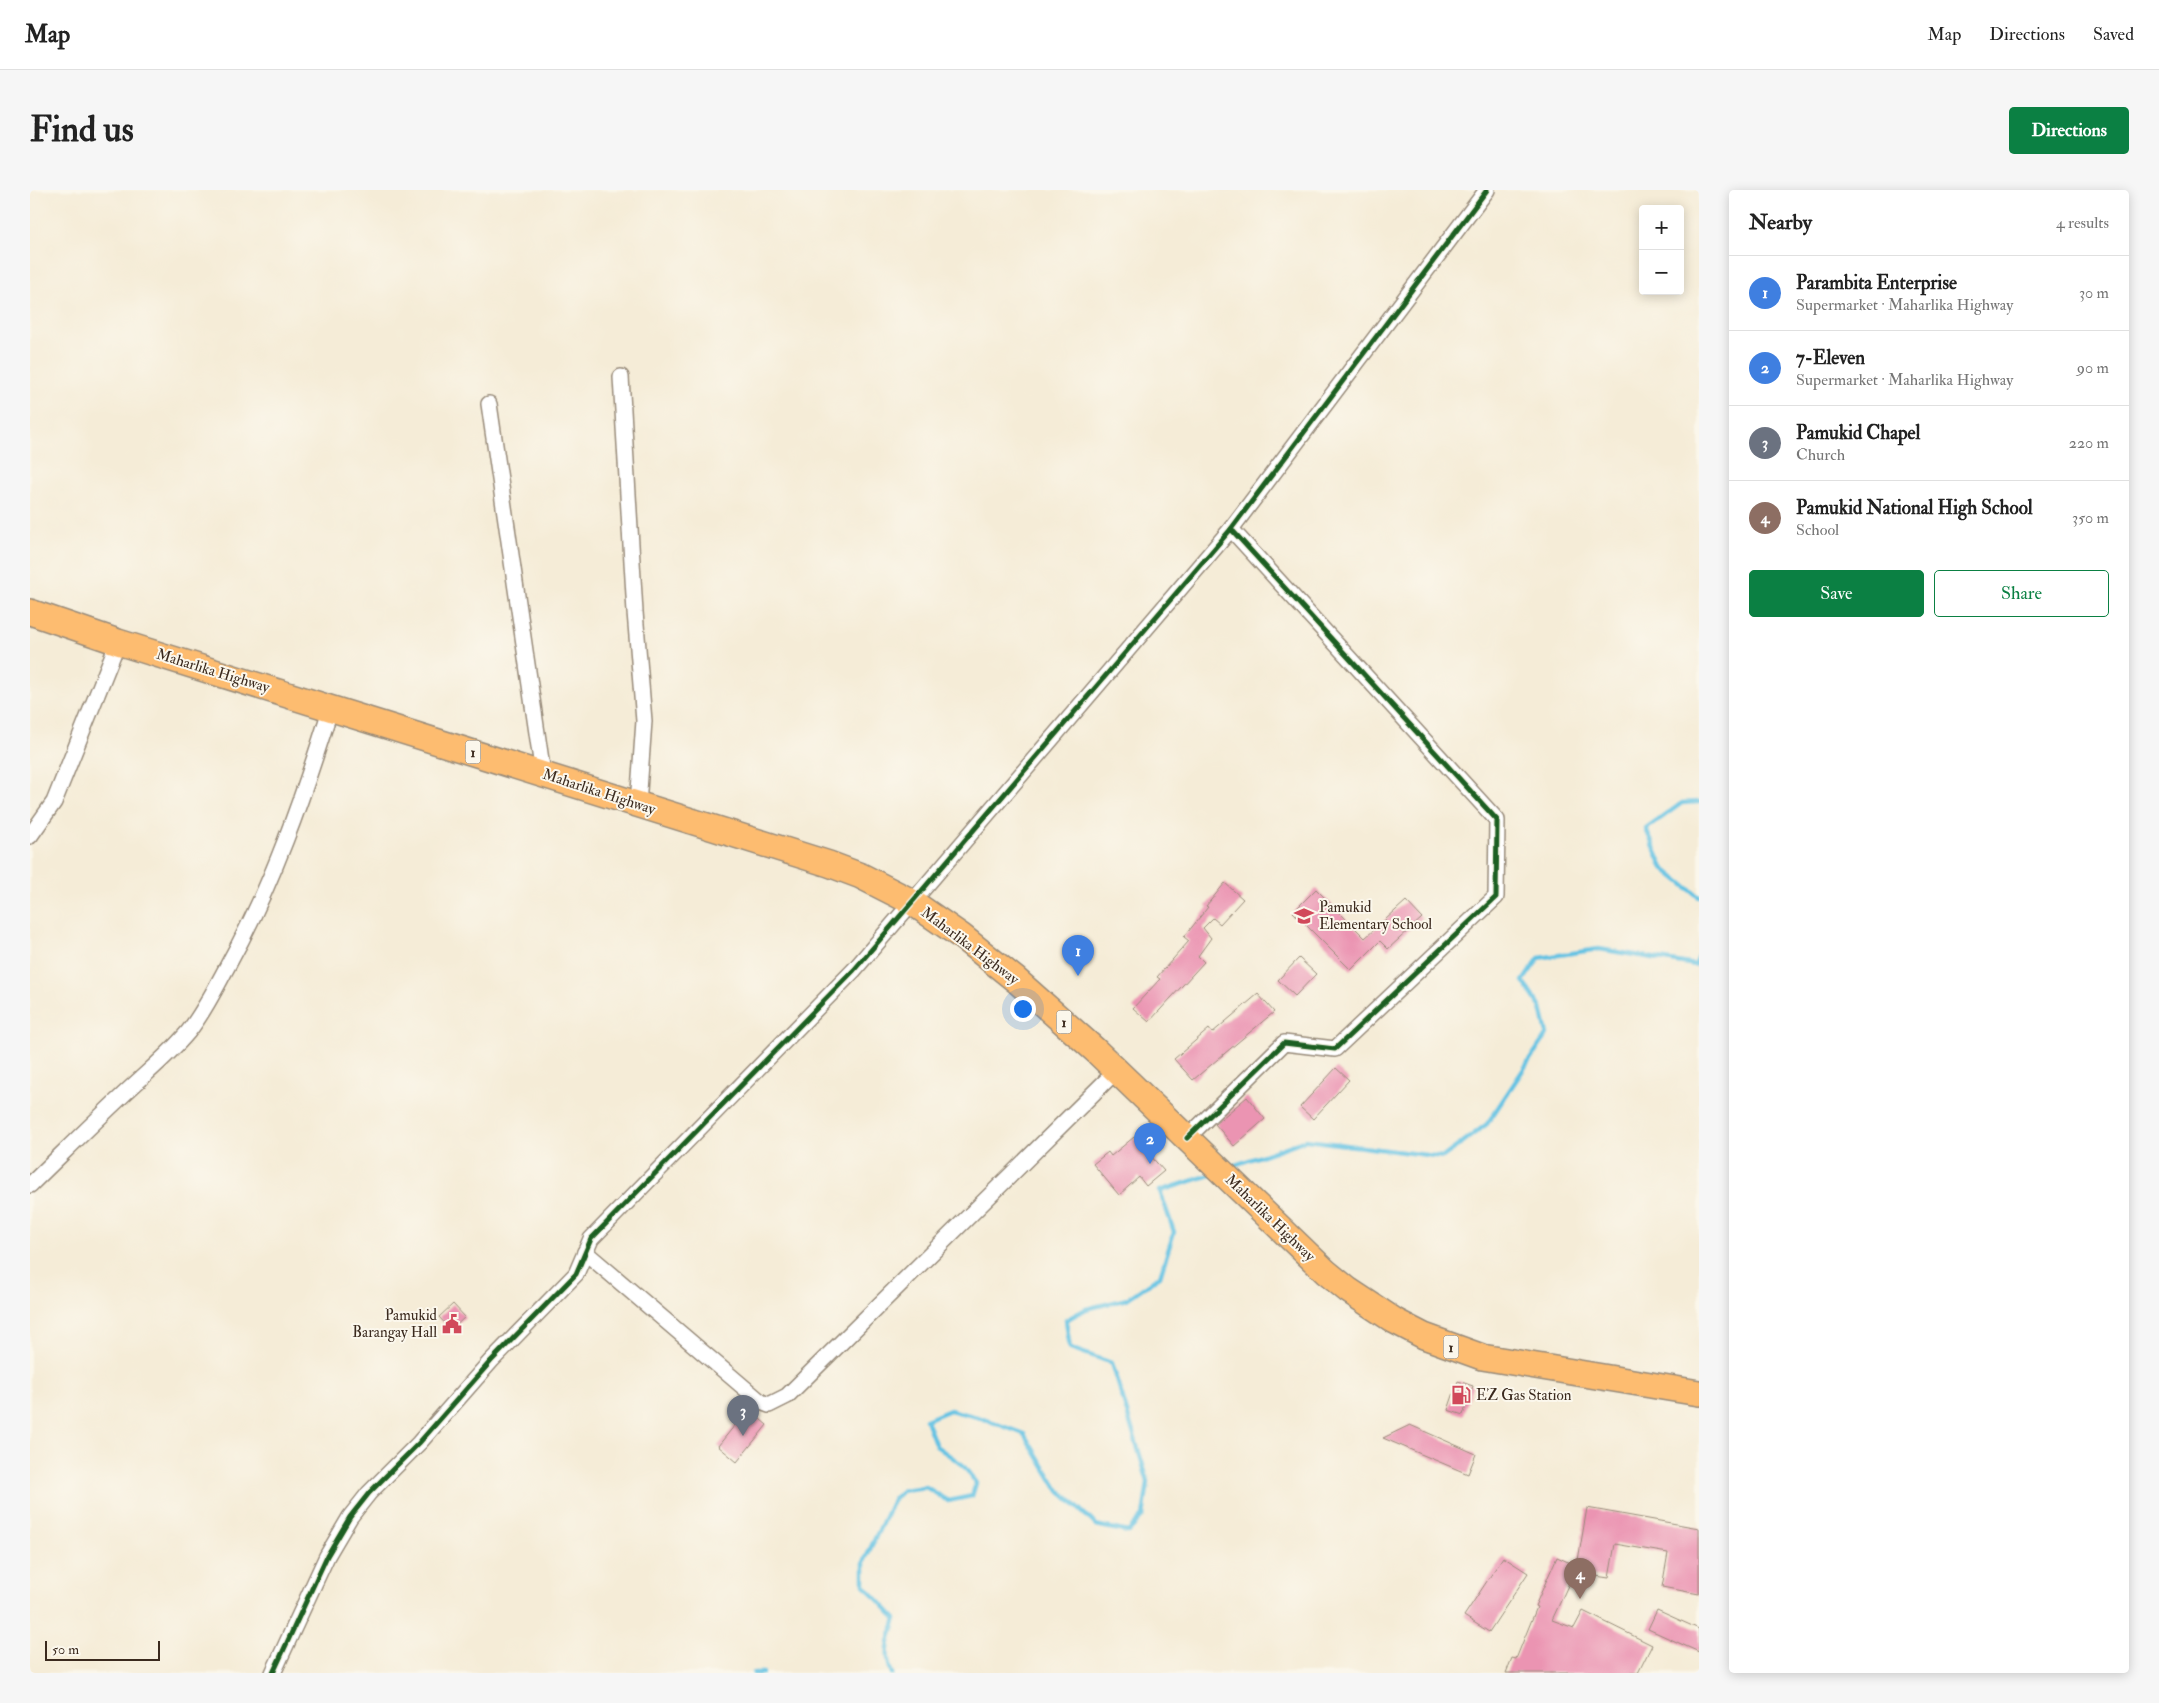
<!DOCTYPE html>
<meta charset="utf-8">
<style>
body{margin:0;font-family:"IM FELL Double Pica",serif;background:#f6f6f6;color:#222}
.controls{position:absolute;right:15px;top:15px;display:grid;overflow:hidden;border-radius:5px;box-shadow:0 2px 12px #0003}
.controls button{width:45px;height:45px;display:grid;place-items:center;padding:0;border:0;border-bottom:1px solid #e0e0e0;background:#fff;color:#222;font:25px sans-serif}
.scale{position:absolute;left:15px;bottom:12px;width:115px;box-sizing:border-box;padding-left:5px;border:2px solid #3b2a1e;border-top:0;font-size:14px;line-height:18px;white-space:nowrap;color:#3b2a1e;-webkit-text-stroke:4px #fbf7ec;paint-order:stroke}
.you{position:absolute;left:992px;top:818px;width:18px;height:18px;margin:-12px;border:4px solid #fff;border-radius:50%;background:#1a73e8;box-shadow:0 0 0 8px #1a73e833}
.badge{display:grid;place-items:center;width:32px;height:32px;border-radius:50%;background:#0b8043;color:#fff;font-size:16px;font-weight:700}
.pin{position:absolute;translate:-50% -41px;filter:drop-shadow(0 1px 2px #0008)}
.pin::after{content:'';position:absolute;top:26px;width:18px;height:15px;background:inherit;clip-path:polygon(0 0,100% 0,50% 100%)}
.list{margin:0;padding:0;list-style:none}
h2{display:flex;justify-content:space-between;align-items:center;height:65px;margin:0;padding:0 20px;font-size:21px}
h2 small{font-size:16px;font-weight:400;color:#767676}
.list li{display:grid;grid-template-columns:32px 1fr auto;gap:15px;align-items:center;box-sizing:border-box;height:75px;padding:0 20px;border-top:1px solid #e0e0e0}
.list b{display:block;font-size:19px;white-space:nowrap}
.list p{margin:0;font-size:16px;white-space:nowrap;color:#767676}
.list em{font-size:16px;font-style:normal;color:#767676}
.actions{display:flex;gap:10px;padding:15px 20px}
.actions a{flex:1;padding:11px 0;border:1px solid #0b8043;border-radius:5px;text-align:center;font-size:18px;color:#0b8043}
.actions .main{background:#0b8043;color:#fff}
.map{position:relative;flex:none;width:1669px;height:1483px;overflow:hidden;border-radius:5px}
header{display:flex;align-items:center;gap:30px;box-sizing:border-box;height:70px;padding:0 25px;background:#fff;border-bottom:1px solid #e0e0e0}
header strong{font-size:24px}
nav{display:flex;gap:28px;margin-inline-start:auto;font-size:18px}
.intro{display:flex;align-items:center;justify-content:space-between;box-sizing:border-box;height:120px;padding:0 30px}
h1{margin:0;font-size:35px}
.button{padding:12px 22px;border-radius:5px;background:#0b8043;color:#fff;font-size:18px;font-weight:700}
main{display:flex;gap:30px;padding:0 30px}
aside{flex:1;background:#fff;border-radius:5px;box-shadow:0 2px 12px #0003}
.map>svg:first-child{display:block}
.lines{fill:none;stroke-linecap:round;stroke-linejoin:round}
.stream{stroke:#65c3e3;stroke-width:4.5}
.building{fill:#eb94b2}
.minor-casing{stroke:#988b7a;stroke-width:18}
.trunk-casing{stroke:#988b7a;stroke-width:28}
.minor{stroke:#fff;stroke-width:15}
.trunk{stroke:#fdbc70;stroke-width:25}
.cycleway-casing{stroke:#fbf7ec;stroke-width:8}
.cycleway{stroke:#1b5e20;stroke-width:5}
.labels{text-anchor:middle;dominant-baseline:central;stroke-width:4;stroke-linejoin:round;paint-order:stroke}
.shield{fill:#fbf7ec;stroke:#75685c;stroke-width:1}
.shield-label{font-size:14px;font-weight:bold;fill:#3b2a1e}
.street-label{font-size:15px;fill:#3b2a1e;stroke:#fbf7ec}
.poi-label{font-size:15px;fill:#3b2a1e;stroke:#fbf7ec;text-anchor:start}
</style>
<header>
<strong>Map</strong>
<nav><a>Map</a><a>Directions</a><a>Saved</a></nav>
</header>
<div class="intro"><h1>Find us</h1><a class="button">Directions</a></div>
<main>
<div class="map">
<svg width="1669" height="1483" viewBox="0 0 1669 1483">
<rect width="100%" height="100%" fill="#fbf7ec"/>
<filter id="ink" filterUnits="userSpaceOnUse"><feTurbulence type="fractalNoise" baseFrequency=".02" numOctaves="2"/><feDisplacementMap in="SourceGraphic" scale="10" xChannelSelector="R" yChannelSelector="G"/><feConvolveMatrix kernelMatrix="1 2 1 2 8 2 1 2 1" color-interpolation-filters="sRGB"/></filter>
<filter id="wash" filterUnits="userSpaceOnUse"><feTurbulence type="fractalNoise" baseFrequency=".0096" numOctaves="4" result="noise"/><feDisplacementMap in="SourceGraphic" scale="20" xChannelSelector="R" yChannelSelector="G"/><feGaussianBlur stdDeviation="1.12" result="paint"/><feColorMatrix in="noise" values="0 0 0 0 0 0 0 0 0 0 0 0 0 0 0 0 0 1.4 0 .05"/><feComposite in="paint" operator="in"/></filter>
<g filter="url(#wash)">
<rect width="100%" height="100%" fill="#f5ecd7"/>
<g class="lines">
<!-- stream -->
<g class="stream">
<path d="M1669 612 1652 613 1616 639 1633 678 1669 707"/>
<path d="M1199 977 1276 950 1413 967 1457 934 1517 844 1511 818 1493 791 1509 768 1569 759 1665 775 1669 767"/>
<path d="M724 1483H733"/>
<path d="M862 1483C853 1465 860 1447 866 1429L834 1395V1372L863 1310 873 1300 896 1297 918 1311 942 1306 946 1293 933 1275 906 1256 896 1230 920 1220 951 1228 994 1244 1026 1297 1066 1335 1098 1342 1113 1326 1118 1292 1082 1173 1040 1158 1036 1130 1056 1119 1097 1109 1130 1086 1144 1042 1130 1001 1183 984"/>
</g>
</g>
<g id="blocks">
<!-- building -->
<g class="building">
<path d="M1195 693 1213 709 1190 734 1183 728 1173 738 1181 748 1168 766 1174 772 1119 832 1103 818 1130 789 1127 787 1159 751 1154 747 1178 717 1176 716Z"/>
<path d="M1286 699 1335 748 1376 711 1392 728 1358 759 1350 751 1321 780 1263 722Z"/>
<path d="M1269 768 1286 784 1265 806 1248 790Z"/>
<path d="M1228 804 1244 822 1163 890 1144 869 1179 839 1182 843Z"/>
<path d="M1306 878 1319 890 1283 929 1270 917Z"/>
<path d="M1217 907 1235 929 1204 956 1185 934Z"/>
<path d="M1104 947 1134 981 1116 996 1109 987 1089 1005 1063 974 1078 962 1081 966Z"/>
<path d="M423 1114 435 1127 421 1140 409 1127Z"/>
<path d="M1428 1191 1443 1196 1433 1225 1418 1220Z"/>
<path d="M718 1219 737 1235 707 1272 688 1256Z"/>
<path d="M1380 1235 1446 1264 1438 1284 1353 1248Z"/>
<path d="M1557 1318 1669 1338V1404L1632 1397 1638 1363 1585 1354 1579 1388 1545 1383 1547 1376 1522 1430 1544 1438 1553 1421 1622 1455 1608 1483H1476L1482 1468 1486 1469 1507 1417 1505 1416 1527 1367 1547 1376Z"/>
<path d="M1473 1367 1498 1383 1459 1442 1434 1426Z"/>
<path d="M1627 1420 1669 1439V1462L1618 1439Z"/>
</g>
</g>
</g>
<g filter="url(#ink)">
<use href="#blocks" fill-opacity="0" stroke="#988b7a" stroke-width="1"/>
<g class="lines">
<defs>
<g id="minor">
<path d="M591 187 605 422 614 531 608 615"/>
<path d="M459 214 513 584"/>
<path d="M0 646 24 612 88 452"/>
<path d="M1157 948 1254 853 1305 859 1466 707 1467 630 1201 339"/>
<path d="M0 995C31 965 61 935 93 905 115 884 138 866 158 842 174 822 185 799 197 777 243 694 273 607 301 517"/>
<path d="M555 1062 731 1212 739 1215 757 1206 1086 881"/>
<path d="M243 1483 297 1366 320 1327 339 1303 389 1253 461 1171 546 1084 561 1049 824 780 1201 339 1457 0"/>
</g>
<path id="trunk" d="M0 422 88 452 799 674 831 686 882 712 931 746 986 790 1065 860 1296 1082 1318 1100 1365 1131 1394 1146 1452 1167 1669 1203"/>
</defs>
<!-- minor casing -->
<use href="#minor" class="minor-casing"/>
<!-- trunk casing -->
<use href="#trunk" class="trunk-casing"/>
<!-- minor -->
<use href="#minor" class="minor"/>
<!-- trunk -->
<use href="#trunk" class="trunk"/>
<defs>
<g id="cycleway">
<path d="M1157 948 1254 853 1305 859 1466 707 1467 630 1201 339"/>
<path d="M243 1483 297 1366 320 1327 339 1303 389 1253 461 1171 546 1084 561 1049 824 780 1201 339 1457 0"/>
</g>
</defs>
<!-- cycleway casing -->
<use href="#cycleway" class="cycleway-casing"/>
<!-- cycleway -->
<use href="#cycleway" class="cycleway"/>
</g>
</g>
<!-- icons -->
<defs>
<symbol id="school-bare" viewBox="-9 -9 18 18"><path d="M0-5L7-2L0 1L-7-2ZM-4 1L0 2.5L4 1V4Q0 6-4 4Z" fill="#d1495b" stroke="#fbf7ec" stroke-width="2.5" paint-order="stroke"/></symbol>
<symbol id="civic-bare" viewBox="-9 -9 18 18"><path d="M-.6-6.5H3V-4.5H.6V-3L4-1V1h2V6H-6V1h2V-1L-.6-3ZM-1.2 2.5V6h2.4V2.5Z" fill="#d1495b" stroke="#fbf7ec" stroke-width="2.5" paint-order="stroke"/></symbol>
<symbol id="fuel-bare" viewBox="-9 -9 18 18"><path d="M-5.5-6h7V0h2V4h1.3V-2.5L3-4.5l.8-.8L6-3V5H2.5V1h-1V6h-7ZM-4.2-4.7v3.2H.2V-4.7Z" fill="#d1495b" stroke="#fbf7ec" stroke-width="2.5" paint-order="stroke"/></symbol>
</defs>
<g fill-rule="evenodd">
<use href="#school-bare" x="1260" y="712" width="28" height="28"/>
<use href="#civic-bare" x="408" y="1120" width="28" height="28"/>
<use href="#fuel-bare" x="1417" y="1191" width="28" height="28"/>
</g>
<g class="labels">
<!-- shield labels -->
<g class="shield">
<rect x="435.5" y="550.5" width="15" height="23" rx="4"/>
<rect x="1026.5" y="820.5" width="15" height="23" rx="4"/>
<rect x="1413.5" y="1145.5" width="15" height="23" rx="4"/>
</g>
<g class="shield-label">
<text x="443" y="562">1</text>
<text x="1034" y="832">1</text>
<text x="1421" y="1157">1</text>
</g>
<!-- street labels -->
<g class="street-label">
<text transform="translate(183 481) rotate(17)">Maharlika Highway</text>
<text transform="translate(569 602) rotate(18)">Maharlika Highway</text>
<text transform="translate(940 756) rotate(37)">Maharlika Highway</text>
<text transform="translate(1240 1028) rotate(44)">Maharlika Highway</text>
</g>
<!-- poi labels -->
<g class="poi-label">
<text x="1289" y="717">Pamukid<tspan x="1289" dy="17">Elementary School</tspan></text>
<text x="407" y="1125" text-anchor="end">Pamukid<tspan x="407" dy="17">Barangay Hall</tspan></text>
<text x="1446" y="1205">EZ Gas Station</text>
</g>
</g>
</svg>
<div class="controls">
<button>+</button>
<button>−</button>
</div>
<div class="scale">50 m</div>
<div class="you"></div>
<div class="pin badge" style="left:1048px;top:786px;background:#3f7fe0">1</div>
<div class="pin badge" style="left:1120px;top:974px;background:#3f7fe0">2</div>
<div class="pin badge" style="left:713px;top:1246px;background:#6b7280">3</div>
<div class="pin badge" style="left:1550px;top:1409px;background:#8d6e63">4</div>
</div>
<aside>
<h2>Nearby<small>4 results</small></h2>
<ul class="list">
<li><span class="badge" style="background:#3f7fe0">1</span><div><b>Parambita Enterprise</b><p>Supermarket · Maharlika Highway</p></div><em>30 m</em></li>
<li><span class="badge" style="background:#3f7fe0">2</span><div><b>7-Eleven</b><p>Supermarket · Maharlika Highway</p></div><em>90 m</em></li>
<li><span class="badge" style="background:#6b7280">3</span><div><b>Pamukid Chapel</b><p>Church</p></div><em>220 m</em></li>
<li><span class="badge" style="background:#8d6e63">4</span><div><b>Pamukid National High School</b><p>School</p></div><em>350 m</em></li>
</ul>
<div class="actions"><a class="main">Save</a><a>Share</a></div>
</aside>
</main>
